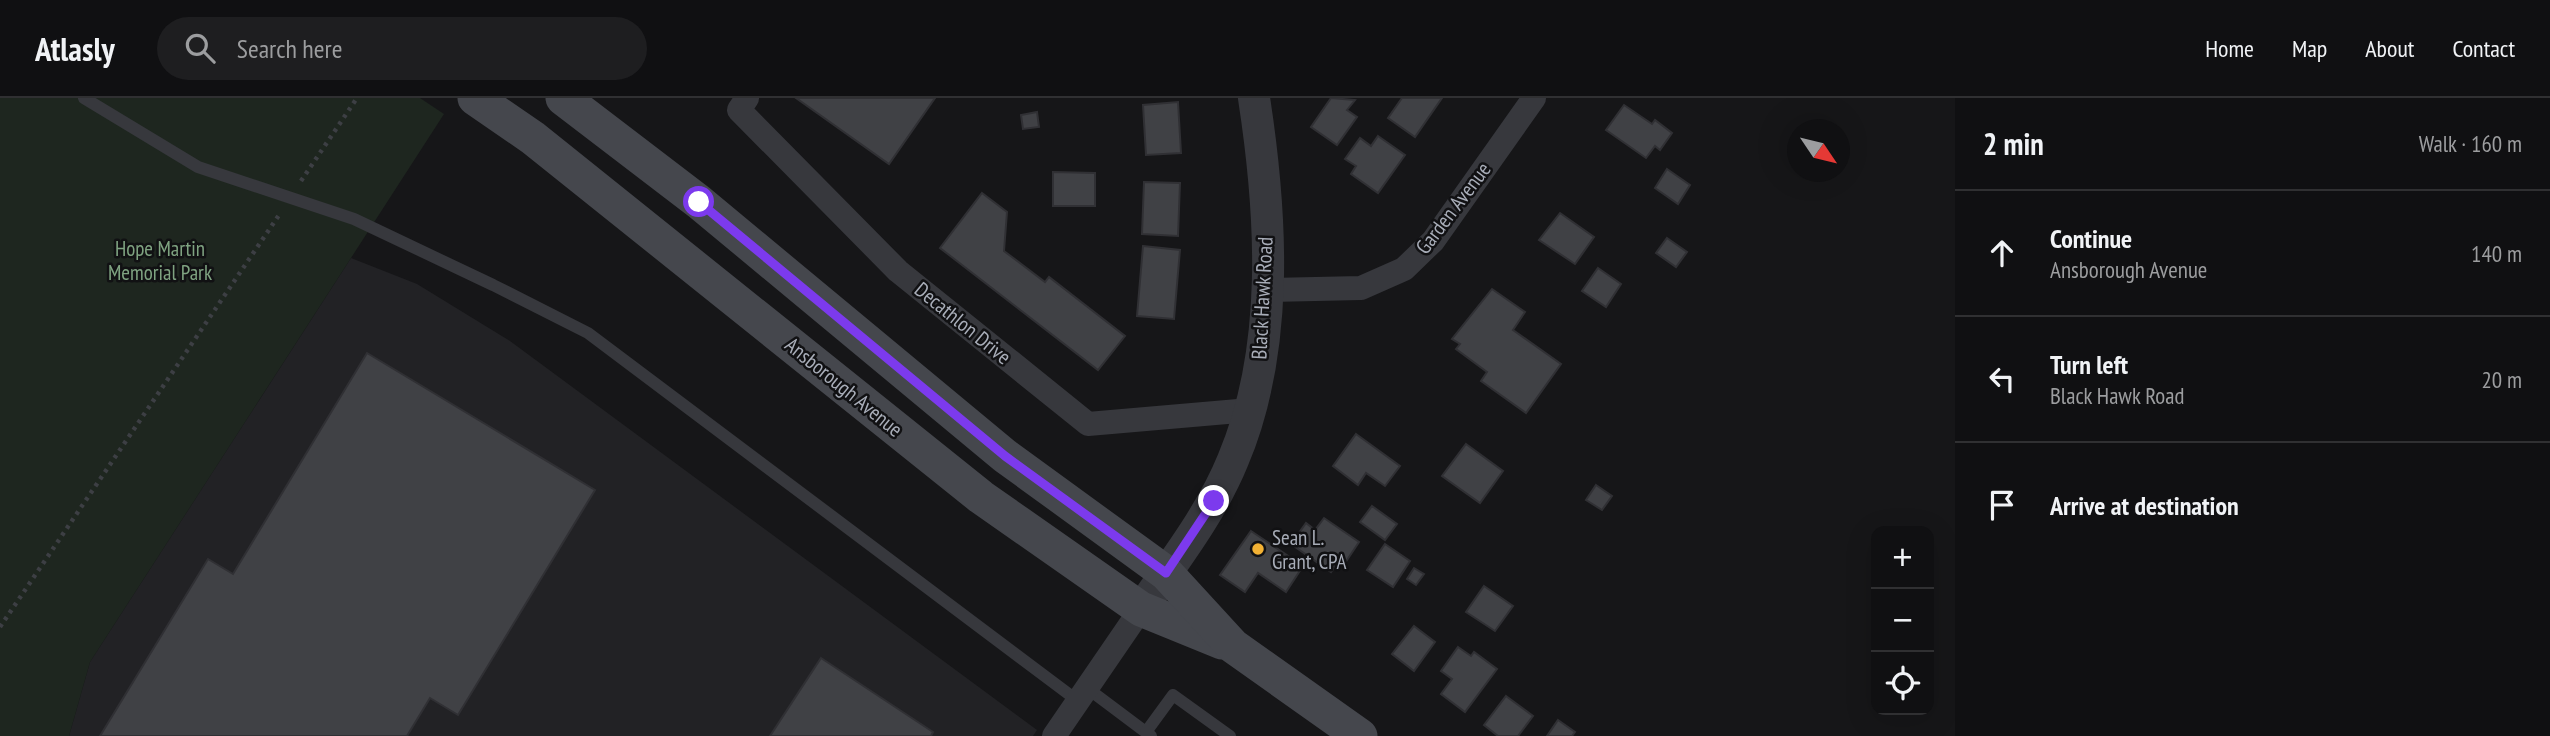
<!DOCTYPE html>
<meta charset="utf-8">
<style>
body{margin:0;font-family:"PT Sans Narrow",sans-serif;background:#1e1e20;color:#f1f3f6}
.controls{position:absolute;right:21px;bottom:21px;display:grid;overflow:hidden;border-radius:14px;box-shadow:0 7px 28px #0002}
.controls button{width:63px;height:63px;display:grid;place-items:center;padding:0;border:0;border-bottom:2px solid #303032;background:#101012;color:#f1f3f6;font:35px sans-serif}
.compass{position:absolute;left:1787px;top:21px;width:63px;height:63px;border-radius:50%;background:#101012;box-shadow:0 7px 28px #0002;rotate:125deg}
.stop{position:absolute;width:21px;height:21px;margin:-16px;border:5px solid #7c3aed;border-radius:50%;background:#fff}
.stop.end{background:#7c3aed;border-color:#fff;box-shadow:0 2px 7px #0008}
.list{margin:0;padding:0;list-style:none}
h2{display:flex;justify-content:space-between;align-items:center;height:91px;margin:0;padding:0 28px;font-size:30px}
h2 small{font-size:23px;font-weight:400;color:#9c9d9f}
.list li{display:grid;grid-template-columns:46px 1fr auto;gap:21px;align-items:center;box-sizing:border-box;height:126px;padding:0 28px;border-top:2px solid #303032}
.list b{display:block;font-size:26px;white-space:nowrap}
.list p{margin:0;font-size:23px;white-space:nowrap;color:#9c9d9f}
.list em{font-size:23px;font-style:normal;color:#9c9d9f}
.icon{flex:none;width:38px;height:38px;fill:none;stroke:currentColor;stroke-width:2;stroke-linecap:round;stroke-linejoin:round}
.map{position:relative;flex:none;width:1955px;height:638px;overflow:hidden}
header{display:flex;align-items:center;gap:42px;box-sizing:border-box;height:98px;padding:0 35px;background:#101012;border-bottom:2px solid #303032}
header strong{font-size:33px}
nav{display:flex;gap:38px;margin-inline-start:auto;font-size:24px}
.search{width:490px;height:63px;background:#1e1e20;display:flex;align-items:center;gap:18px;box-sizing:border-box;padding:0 24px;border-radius:38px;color:#9c9d9f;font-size:26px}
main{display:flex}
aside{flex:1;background:#101012}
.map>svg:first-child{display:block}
.built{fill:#222225}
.green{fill:#1e261f}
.building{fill:#404145;stroke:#303034;stroke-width:2}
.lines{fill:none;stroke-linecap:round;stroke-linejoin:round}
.path{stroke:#3d3f44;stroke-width:4.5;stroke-dasharray:3.5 5;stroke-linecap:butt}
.service{stroke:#37383d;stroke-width:12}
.minor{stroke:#37383d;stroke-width:24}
.tertiary{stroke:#37383d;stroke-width:32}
.secondary{stroke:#45474d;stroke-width:35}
.route{stroke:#7c3aed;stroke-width:9}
.poi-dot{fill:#f2b134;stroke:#111113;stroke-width:2.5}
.labels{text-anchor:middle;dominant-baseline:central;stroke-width:5;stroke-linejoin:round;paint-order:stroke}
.street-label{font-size:21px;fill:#a8adb8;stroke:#111113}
.park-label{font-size:21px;fill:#7fa381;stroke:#111113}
.poi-label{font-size:21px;fill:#a8adb8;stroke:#111113;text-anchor:start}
</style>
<header>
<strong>Atlasly</strong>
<div class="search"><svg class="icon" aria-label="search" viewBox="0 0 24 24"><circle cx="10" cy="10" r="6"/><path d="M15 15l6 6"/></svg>Search here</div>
<nav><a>Home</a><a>Map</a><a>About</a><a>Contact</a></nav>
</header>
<main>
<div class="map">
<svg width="1955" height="638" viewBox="0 0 1955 638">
<rect width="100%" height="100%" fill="#161618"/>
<!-- built -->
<path class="built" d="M351 160 417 186 510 243 1037 632 1033 638H69L90 564Z"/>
<!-- green -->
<path class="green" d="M0 0H420L444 16 90 564 69 638H0Z"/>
<!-- building -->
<g class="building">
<path d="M796 0H935L889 66Z"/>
<path d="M1331 0 1355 2 1347 12 1357 19 1337 47 1311 29Z"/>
<path d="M1402 0H1442L1415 39 1388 20Z"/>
<path d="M1178 4 1181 55 1146 57 1143 7Z"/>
<path d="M1624 7 1652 26 1655 22 1672 35 1660 52 1655 48 1646 60 1606 32Z"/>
<path d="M1037 14 1039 29 1023 31 1021 17Z"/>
<path d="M1378 38 1405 57 1378 95 1351 76 1356 68 1345 61 1360 40 1371 48Z"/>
<path d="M1667 71 1690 87 1678 106 1655 90Z"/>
<path d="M1053 74 1095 75V108H1053Z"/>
<path d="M1144 84 1180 85 1178 138 1142 136Z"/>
<path d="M982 95 1007 114 1004 153 1045 184 1049 179 1125 238 1098 272 940 150Z"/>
<path d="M1560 115 1594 139 1575 166 1539 142Z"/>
<path d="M1667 140 1687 154 1676 169 1656 155Z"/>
<path d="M1143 148 1180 152 1174 221 1137 218Z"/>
<path d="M1598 170 1621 186 1606 209 1582 193Z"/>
<path d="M1492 191 1525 214 1513 232 1561 266 1526 315 1481 283 1487 274 1456 251 1460 246 1452 241Z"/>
<path d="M367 255 595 392 458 617 430 600 407 638H100L208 461 233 476Z"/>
<path d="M1356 336 1400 368 1385 388 1366 375 1358 387 1333 368Z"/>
<path d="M1466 346 1503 373 1480 405 1442 378Z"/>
<path d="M1596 387 1612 398 1602 412 1586 402Z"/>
<path d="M1372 408 1397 426 1385 442 1360 424Z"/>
<path d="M1324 420 1359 444 1345 465 1340 461 1331 474 1291 446 1306 425 1315 432Z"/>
<path d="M1251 433 1303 468 1286 494 1258 475 1245 494 1220 477Z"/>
<path d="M1385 446 1410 463 1393 489 1367 472Z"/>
<path d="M1414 470 1424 476 1416 487 1407 481Z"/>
<path d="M1484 488 1513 508 1495 533 1466 514Z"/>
<path d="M1414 528 1435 544 1414 573 1392 556Z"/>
<path d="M1458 549 1471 558 1474 554 1497 571 1465 614 1441 596 1452 581 1441 573Z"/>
<path d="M821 560 933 634 931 638H770Z"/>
<path d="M1506 598 1533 618 1518 638H1498L1484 627Z"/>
<path d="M1558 622 1575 634 1572 638H1547Z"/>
</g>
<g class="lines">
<!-- path -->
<g class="path">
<path d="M301 83 357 0"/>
<path d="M0 529 279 117"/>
</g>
<!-- service -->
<g class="service">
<path d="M84 0 198 69 354 121 493 187 588 235 1078 603"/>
<path d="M1087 590 1151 638"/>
<path d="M1146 634 1173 597 1230 638"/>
</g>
<!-- minor -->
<g class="minor">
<path d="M747 0 739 12 898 173 1088 326 1250 312"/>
<path d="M1266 192 1361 190 1404 171 1433 143 1534 0"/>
<path d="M1054 638 1141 511"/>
</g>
<!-- tertiary -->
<path class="tertiary" d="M1141 511C1174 463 1211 416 1233 362 1280 251 1272 117 1254 0"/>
<!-- secondary -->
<g class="secondary">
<path d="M475 0 533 40 981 399 1141 511 1222 544"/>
<path d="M563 0 699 104 1005 358 1166 475 1233 548 1360 638"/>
</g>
</g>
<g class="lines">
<!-- route -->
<path class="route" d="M699 104 1005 358 1166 475 1214 403"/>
</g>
<!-- markers -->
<circle class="poi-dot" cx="1258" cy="451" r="7"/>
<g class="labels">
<!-- street labels -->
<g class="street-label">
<text transform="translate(1453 110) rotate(-53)">Garden Avenue</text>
<text transform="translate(1262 200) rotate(-87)">Black Hawk Road</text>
<text transform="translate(963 225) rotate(39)">Decathlon Drive</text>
<text transform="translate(844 289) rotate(39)">Ansborough Avenue</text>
</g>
<!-- park labels -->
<g class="park-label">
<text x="160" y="150">Hope Martin<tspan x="160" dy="24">Memorial Park</tspan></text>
</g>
<!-- poi labels -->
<g class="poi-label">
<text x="1272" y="439">Sean L.<tspan x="1272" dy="24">Grant, CPA</tspan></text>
</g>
</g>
</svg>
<div class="controls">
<button>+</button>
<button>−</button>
<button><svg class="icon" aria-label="locate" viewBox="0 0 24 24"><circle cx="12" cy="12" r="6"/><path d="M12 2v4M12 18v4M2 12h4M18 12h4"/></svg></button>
</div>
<svg class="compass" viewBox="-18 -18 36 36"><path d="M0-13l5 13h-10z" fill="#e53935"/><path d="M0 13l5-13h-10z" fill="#9c9d9f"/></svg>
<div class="stop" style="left:699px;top:104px"></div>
<div class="stop end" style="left:1214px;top:403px"></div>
</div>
<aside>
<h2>2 min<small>Walk · 160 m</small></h2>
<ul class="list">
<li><svg class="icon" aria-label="ahead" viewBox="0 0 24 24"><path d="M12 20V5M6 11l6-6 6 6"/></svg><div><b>Continue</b><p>Ansborough Avenue</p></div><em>140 m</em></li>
<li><svg class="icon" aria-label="left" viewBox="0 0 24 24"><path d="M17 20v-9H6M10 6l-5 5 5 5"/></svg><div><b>Turn left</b><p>Black Hawk Road</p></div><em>20 m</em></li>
<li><svg class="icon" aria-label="arrive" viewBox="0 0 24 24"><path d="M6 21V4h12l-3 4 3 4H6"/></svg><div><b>Arrive at destination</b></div></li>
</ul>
</aside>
</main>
